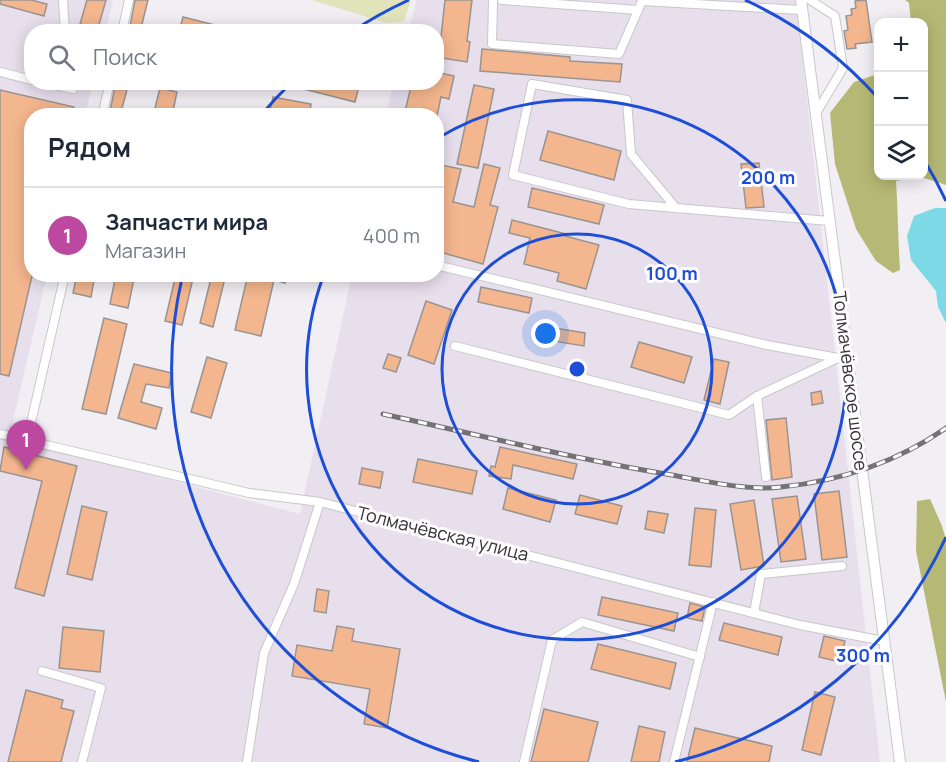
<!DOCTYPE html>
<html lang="ru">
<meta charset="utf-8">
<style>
body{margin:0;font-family:Manrope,sans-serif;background:#f2f2f3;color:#1f2937}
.controls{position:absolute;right:18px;top:18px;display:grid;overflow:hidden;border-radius:12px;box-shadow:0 3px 15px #0003}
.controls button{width:54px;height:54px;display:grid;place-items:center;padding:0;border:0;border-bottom:2px solid #e0e1e3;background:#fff;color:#1f2937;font:30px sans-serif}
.you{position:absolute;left:546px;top:334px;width:21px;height:21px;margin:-15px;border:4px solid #fff;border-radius:50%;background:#1a73e8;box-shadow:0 0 0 9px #1a73e833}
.badge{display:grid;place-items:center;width:39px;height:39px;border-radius:50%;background:#bd48a0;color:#fff;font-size:20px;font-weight:700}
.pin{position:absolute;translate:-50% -50px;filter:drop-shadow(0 2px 3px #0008)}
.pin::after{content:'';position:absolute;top:32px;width:21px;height:18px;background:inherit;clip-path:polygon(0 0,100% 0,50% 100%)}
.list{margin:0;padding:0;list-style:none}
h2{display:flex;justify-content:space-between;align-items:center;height:78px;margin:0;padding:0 24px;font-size:26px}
h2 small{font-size:20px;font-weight:400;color:#747a83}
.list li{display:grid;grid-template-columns:39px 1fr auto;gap:18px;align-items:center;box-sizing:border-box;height:96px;padding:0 24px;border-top:2px solid #e0e1e3}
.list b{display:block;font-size:22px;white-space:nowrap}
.list p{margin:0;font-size:20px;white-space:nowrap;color:#747a83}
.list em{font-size:20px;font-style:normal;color:#747a83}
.icon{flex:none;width:33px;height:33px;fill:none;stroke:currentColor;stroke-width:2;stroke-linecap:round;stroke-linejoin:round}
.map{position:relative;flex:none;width:946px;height:762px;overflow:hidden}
.search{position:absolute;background:#fff;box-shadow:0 3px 15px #0003;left:24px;top:24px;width:420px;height:66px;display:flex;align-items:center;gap:15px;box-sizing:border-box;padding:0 21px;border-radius:24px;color:#747a83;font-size:22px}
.panel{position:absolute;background:#fff;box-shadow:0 3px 15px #0003;left:24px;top:108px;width:420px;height:174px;border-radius:24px}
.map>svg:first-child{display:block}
.built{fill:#e7dfec}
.green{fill:#e1e4bb}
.forest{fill:#b6b975}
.water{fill:#7dd9e6}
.building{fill:#f4b68e;stroke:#9a9491;stroke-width:1.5}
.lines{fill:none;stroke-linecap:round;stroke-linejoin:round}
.minor-casing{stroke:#c9c6cc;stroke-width:10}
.major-casing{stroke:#c9c6cc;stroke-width:12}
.minor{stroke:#fff;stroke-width:8}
.major{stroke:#fff;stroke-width:10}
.rail-casing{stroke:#757276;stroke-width:5}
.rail{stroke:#fefcfe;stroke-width:3;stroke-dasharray:9;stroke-linecap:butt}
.ring{fill:none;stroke:#1d4ed8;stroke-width:3}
.labels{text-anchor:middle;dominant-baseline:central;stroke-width:6;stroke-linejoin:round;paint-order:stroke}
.street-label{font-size:18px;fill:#353335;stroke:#fefcfe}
.centre{fill:#1d4ed8;stroke:#fefcfe;stroke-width:3}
.ring-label{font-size:18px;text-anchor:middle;font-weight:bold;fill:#1d4ed8;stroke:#fefcfe;stroke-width:6;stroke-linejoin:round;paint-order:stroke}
</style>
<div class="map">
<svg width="946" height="762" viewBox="0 0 946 762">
<rect width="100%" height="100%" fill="#f1eef4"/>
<!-- built -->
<path class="built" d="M0 0H113L106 31 32 32V82L93 83 85 115 32 116V274L47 275 9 438 300 514 352 275 436 274V116L386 115 393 83 436 82V32L404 31 405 27 410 24 417 0H796L880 762H0Z"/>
<!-- green -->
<path class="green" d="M312 0H411L404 21 386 23Z"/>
<!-- forest -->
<g class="forest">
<path d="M905 0H946V185L918 176 896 181C898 211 898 240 900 270L893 273 876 261 856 229 835 164 830 113 854 82 878 74V176H924V22H911L909 3Z"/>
<path d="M930 499 942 526 946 540V702L916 551 917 501Z"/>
</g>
<!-- water -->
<path class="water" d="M935 208H946V323L938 307 936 291 911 260 907 236 914 216Z"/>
<!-- building -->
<g class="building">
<path d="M0 0H31L47 4 44 16 0 4Z"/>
<path d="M87 0H106L98 28 80 24Z"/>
<path d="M135 0H148L140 32H129Z"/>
<path d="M445 0H472L467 41 470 42 467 62 436 57V36L441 37Z"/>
<path d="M866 0 872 42 855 44 856 48 847 49 844 31 848 30 846 16 852 15 851 9 856 8 855 1Z"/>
<path d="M183 17 231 29V32H179Z"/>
<path d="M482 49 570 57V61L622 64 620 82 480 71Z"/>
<path d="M436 72 454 76 449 99 441 97 437 116H404L412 82H436Z"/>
<path d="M116 82H129L120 116H109Z"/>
<path d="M289 82H360L355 102 288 85Z"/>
<path d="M474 85 494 89 478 168 457 164Z"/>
<path d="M160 88 177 92 172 116H153Z"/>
<path d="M0 90 74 107 72 116H32V276L9 376 0 374Z"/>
<path d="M273 97 311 104 309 116H269Z"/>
<path d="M548 131 621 151 614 180 540 160Z"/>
<path d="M759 163 764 207 746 208 741 164Z"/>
<path d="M436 164 461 169 453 202 474 207 484 164 500 168 490 205 498 207 483 264 436 251Z"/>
<path d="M532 188 604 205 599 224 528 207Z"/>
<path d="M512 220 566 234 565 236 599 245 586 289 557 281 559 273 524 264 530 238 509 233Z"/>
<path d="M77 274H95L91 297 73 293Z"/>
<path d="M116 274H135L128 308 110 304Z"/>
<path d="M176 274H194L182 325 165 321Z"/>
<path d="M212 274H226L213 327 200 323Z"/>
<path d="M248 274H287L285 283 274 280 261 336 235 330Z"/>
<path d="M481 287 532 298 529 313 478 302Z"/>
<path d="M426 301 452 310 434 364 408 355Z"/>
<path d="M104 318 127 324 106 414 82 409Z"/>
<path d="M542 326 585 333 584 346 540 339Z"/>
<path d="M639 342 692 357 684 383 631 367Z"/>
<path d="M388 354 401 358 396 372 383 368Z"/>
<path d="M207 357 227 363 211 418 191 412Z"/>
<path d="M714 359 729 362 720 404 704 400Z"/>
<path d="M134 364 172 373 169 388 146 384 141 402 162 408 156 429 118 418Z"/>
<path d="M821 391 823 403 812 405 811 393Z"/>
<path d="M786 418 792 477 772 480 766 420Z"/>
<path d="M4 447 77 466 44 596 15 588 42 481 0 471Z"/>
<path d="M500 447 577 464 573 479 513 465 511 479 489 476 491 466 495 467Z"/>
<path d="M418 459 477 471 472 494 413 482Z"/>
<path d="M362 468 383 472 380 488 359 484Z"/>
<path d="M508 488 556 500 550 522 503 509Z"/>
<path d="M839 491 847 557 822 560 814 494Z"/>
<path d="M580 495 622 506 617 524 575 514Z"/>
<path d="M797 496 806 559 781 562 772 499Z"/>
<path d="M754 500 764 566 741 570 730 504Z"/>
<path d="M82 506 107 512 92 580 67 574Z"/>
<path d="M695 508 716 510 711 567 689 565Z"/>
<path d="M648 511 668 514 664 533 645 529Z"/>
<path d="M317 589 329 591 326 613 314 611Z"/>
<path d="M602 597 678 613 674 631 598 615Z"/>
<path d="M690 603 705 607 702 621 687 618Z"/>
<path d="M724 623 782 637 778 655 719 640Z"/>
<path d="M337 626 354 629 352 641 400 649 387 728 364 724 370 689 292 676 297 645 332 651Z"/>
<path d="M63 627 104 631 100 672 59 668Z"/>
<path d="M824 636 845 641 840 662 819 657Z"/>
<path d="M598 644 676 663 670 689 591 669Z"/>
<path d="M26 690 63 700 61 708 74 711 61 762H8Z"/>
<path d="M815 692 835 697 821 755 802 750Z"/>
<path d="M544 709 598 722 588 762H531Z"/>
<path d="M639 726 665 732 659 762H631Z"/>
<path d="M695 728 772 746 769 762H687Z"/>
</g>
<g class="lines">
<defs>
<g id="minor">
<path d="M63 0 65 32"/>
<path d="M493 0 492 44 619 54 642 1 801 10"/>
<path d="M502 0 638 10"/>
<path d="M810 0 835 16 843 68 815 115"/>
<path d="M122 32 129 0"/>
<path d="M0 72 32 80"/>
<path d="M43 82 73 89"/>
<path d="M102 116 110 82"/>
<path d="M676 208 631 154 627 100 532 84 513 175 629 204 829 221"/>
<path d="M436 265 767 345 849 360"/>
<path d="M455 346 729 415 757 396 838 358"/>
<path d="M757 396 766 477"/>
<path d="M0 434 249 493 320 502 800 625 884 641"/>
<path d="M27 440 65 274"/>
<path d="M754 613 761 574 842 566"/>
<path d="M42 671 101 688 82 762"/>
<path d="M247 762 264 653 294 584 320 502"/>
<path d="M524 762 552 640 582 622 700 657"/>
<path d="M674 762 713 602"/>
</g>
<path id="major" d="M801 0 900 762"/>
</defs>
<!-- minor casing -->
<use href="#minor" class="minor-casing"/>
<!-- major casing -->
<use href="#major" class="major-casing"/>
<!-- minor -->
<use href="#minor" class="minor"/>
<!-- major -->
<use href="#major" class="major"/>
<defs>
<path id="rail" d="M383 414C479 435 575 459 672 475 705 481 748 491 781 487 840 481 897 462 946 428"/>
</defs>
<!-- rail casing -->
<use href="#rail" class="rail-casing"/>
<!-- rail -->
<use href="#rail" class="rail"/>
</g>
<!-- distance rings -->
<g class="ring">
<circle cx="577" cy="369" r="135"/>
<path d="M438 138A270 270 0 1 1 323 277"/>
<path d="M946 537A405 405 0 0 1 675 762M479 762A405 405 0 0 1 182 278M262 114A405 405 0 0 1 291 83M353 31A405 405 0 0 1 409 0M745 0A405 405 0 0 1 878 98M924 160A405 405 0 0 1 946 201"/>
</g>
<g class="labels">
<!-- street labels -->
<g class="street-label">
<text transform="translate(851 381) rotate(83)">Толмачёвское шоссе</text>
<text transform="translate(443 533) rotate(14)">Толмачёвская улица</text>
</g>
</g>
<circle cx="577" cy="369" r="9" class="centre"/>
<g class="ring-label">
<text x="768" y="184">200 m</text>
<text x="672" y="280">100 m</text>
<text x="863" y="662">300 m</text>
</g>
</svg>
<div class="controls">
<button>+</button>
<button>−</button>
<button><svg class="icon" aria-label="layers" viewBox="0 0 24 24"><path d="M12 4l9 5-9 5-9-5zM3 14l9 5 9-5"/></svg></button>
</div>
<div class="you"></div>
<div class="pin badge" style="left:26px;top:470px">1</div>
<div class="search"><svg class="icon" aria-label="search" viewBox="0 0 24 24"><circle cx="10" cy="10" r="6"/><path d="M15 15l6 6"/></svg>Поиск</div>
<section class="panel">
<h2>Рядом<small></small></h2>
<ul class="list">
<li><span class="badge">1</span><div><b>Запчасти мира</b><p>Магазин</p></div><em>400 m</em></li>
</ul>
</section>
</div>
